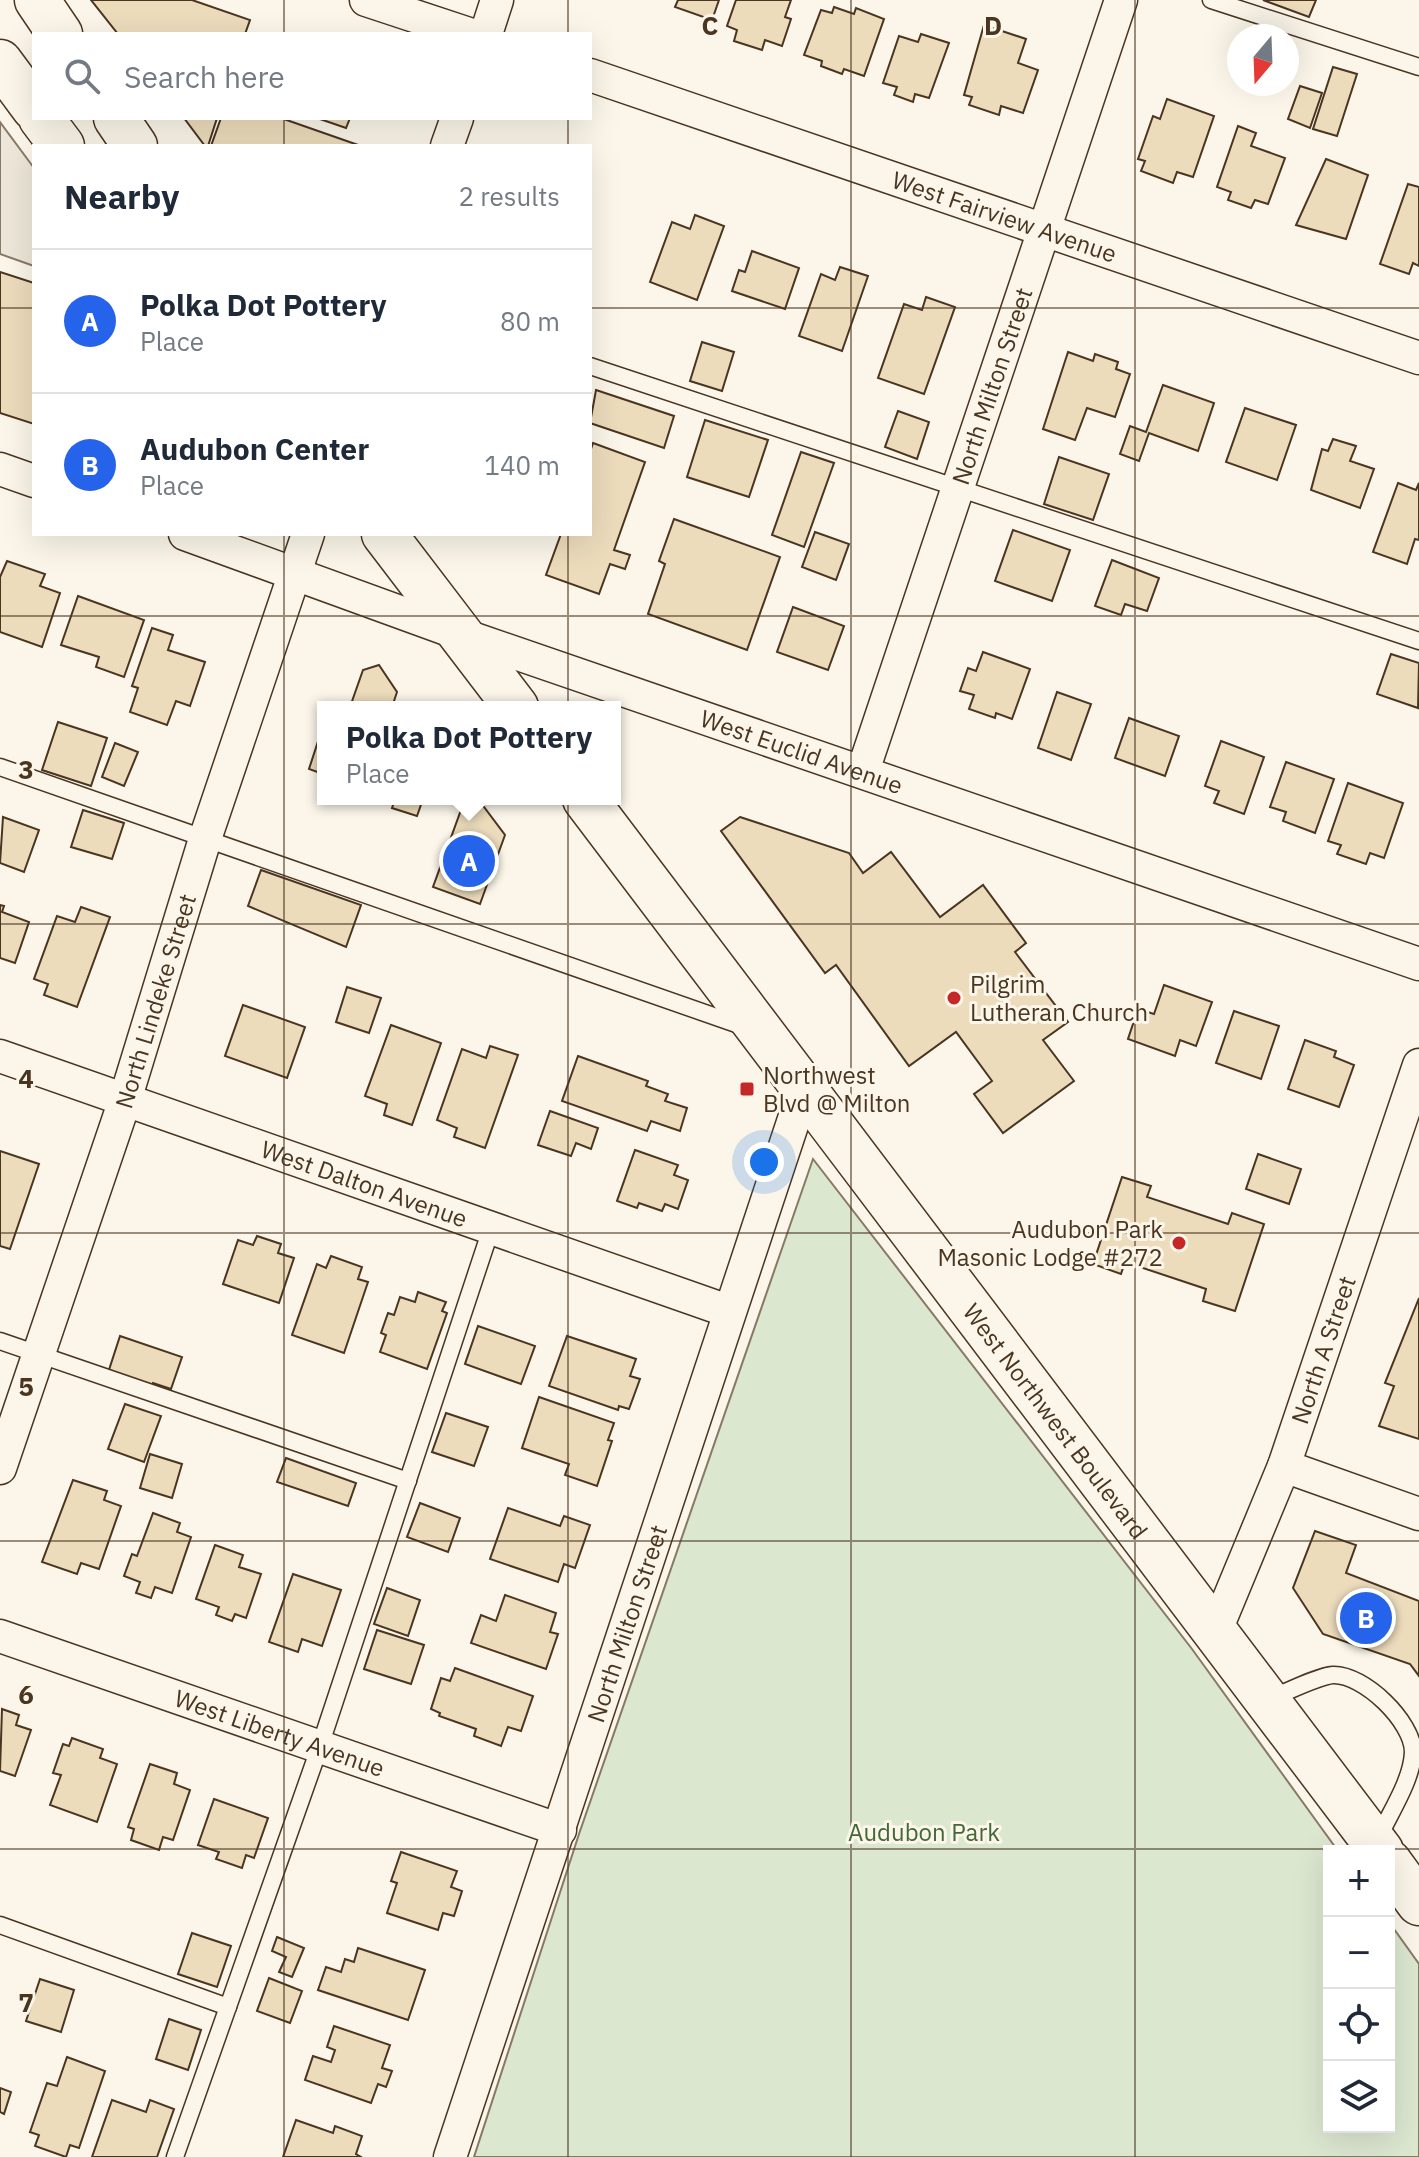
<!DOCTYPE html>
<meta charset="utf-8">
<style>
body{margin:0;font-family:"IBM Plex Sans",sans-serif;background:#f6f6f7;color:#1f2937}
.controls{position:absolute;right:24px;bottom:24px;display:grid;overflow:hidden;border-radius:0px;box-shadow:0 8px 32px #0002}
.controls button{width:72px;height:72px;display:grid;place-items:center;padding:0;border:0;border-bottom:2px solid #e0e1e3;background:#fff;color:#1f2937;font:40px sans-serif}
.compass{position:absolute;left:1227px;top:24px;width:72px;height:72px;border-radius:50%;background:#fff;box-shadow:0 8px 32px #0002;rotate:199deg}
.you{position:absolute;left:764px;top:1162px;width:28px;height:28px;margin:-20px;border:6px solid #fff;border-radius:50%;background:#1a73e8;box-shadow:0 0 0 12px #1a73e833}
.badge{display:grid;place-items:center;width:52px;height:52px;border-radius:50%;background:#2563eb;color:#fff;font-size:26px;font-weight:700}
.pin{position:absolute;translate:-50% -50%;border:4px solid #fff;box-shadow:0 2px 8px #0006}
.popup{position:absolute;left:317px;top:701px;width:304px;height:104px;box-sizing:border-box;display:grid;place-content:center;border-radius:0px;background:#fff;filter:drop-shadow(0 2px 6px #0005);font-size:26px;white-space:nowrap;color:#747a83}
.popup b{font-size:30px;color:#1f2937}
.popup::after{content:'';position:absolute;left:50%;top:100%;margin-left:-16px;border:16px solid transparent;border-top-color:#fff}
.list{margin:0;padding:0;list-style:none}
h2{display:flex;justify-content:space-between;align-items:center;height:104px;margin:0;padding:0 32px;font-size:34px}
h2 small{font-size:26px;font-weight:400;color:#747a83}
.list li{display:grid;grid-template-columns:52px 1fr auto;gap:24px;align-items:center;box-sizing:border-box;height:144px;padding:0 32px;border-top:2px solid #e0e1e3}
.list b{display:block;font-size:30px;white-space:nowrap}
.list p{margin:0;font-size:26px;white-space:nowrap;color:#747a83}
.list em{font-size:26px;font-style:normal;color:#747a83}
.icon{flex:none;width:44px;height:44px;fill:none;stroke:currentColor;stroke-width:2;stroke-linecap:round;stroke-linejoin:round}
.map{position:relative;flex:none;width:1419px;height:2157px;overflow:hidden}
.search{position:absolute;background:#fff;box-shadow:0 8px 32px #0002;left:32px;top:32px;width:560px;height:88px;display:flex;align-items:center;gap:20px;box-sizing:border-box;padding:0 28px;border-radius:0px;color:#747a83;font-size:30px}
.panel{position:absolute;background:#fff;box-shadow:0 8px 32px #0002;left:32px;top:144px;width:560px;height:392px;border-radius:0px}
.map>svg:first-child{display:block}
.green{fill:#dce7d0;stroke:#887966;stroke-width:2}
.parking{fill:#ede7d9;stroke:#887966;stroke-width:2}
.building{fill:#ecdcbc;stroke:#4a3520;stroke-width:2}
.lines{fill:none;stroke-linecap:round;stroke-linejoin:round}
.service-casing{stroke:#4a3520;stroke-width:19}
.minor-casing{stroke:#4a3520;stroke-width:35}
.secondary-casing{stroke:#4a3520;stroke-width:47}
.service{stroke:#fbf6e9;stroke-width:16}
.minor{stroke:#fbf6e9;stroke-width:32}
.secondary{stroke:#fbf6e9;stroke-width:44}
.grid{fill:none;stroke:#4a3520;stroke-width:2;stroke-opacity:0.55}
.poi-dot{fill:#c62828;stroke:#fbf6e9;stroke-width:3}
.labels{text-anchor:middle;dominant-baseline:central;stroke-width:6;stroke-linejoin:round;paint-order:stroke}
.street-label{font-size:24px;fill:#4a3520;stroke:#fbf6e9}
.poi-label{font-size:24px;fill:#4a3520;stroke:#fbf6e9;text-anchor:start}
.park-label{font-size:24px;fill:#436837;stroke:#fbf6e9}
.grid-label{font-size:26px;text-anchor:middle;font-weight:bold;fill:#4a3520;stroke:#fbf6e9;stroke-width:6;stroke-linejoin:round;paint-order:stroke}
</style>
<div class="map">
<svg width="1419" height="2157" viewBox="0 0 1419 2157">
<rect width="100%" height="100%" fill="#fbf6e9"/>
<!-- green -->
<path class="green" d="M813 1159 1192 1649 1338 1851H1329V2127H1389V1922L1419 1964V2157H474L579 1834Z"/>
<!-- parking -->
<path class="parking" d="M0 122 34 168V266L0 254Z"/>
<!-- building -->
<g class="building">
<path d="M91 0H192L250 20 245 34H118Z"/>
<path d="M678 0H719L712 20 675 7Z"/>
<path d="M736 0H791L785 17 791 19 782 46 765 40 762 50 734 41 737 30 727 26Z"/>
<path d="M1263 0H1316L1309 17Z"/>
<path d="M834 7 854 14 856 8 884 19 864 76 844 69 842 74 821 66 822 61 804 55 821 10 832 13Z"/>
<path d="M984 25 1026 39 1018 63 1038 70 1023 113 1001 106 999 115 969 105 972 97 964 95Z"/>
<path d="M921 34 949 43 929 98 915 94 913 102 894 95 897 87 883 83 899 36 918 42Z"/>
<path d="M1333 67 1357 74 1337 136 1313 129Z"/>
<path d="M1300 86 1322 93 1310 128 1288 119Z"/>
<path d="M1167 99 1214 116 1193 177 1177 172 1173 183 1141 171 1145 161 1138 159 1153 116 1160 119Z"/>
<path d="M184 118H217L208 146H205Z"/>
<path d="M221 118H281L361 146H211Z"/>
<path d="M317 118H350L346 128Z"/>
<path d="M1238 126 1256 133 1251 146 1285 158 1268 204 1255 200 1251 208 1228 200 1231 192 1217 187Z"/>
<path d="M1326 159 1368 175 1346 239 1296 225Z"/>
<path d="M1408 184 1419 187V266L1413 263 1409 274 1380 264Z"/>
<path d="M695 215 724 226 697 300 650 282 672 222 690 229Z"/>
<path d="M752 251 799 268 785 309 732 291 739 270 745 272Z"/>
<path d="M840 267 868 276 842 351 799 336 821 274 835 280Z"/>
<path d="M0 272 34 283V424L0 413Z"/>
<path d="M926 297 955 307 924 394 878 378 904 304 922 310Z"/>
<path d="M702 342 734 352 722 391 690 381Z"/>
<path d="M1068 352 1093 361 1095 354 1118 362 1116 369 1130 374 1115 417 1087 408 1075 440 1043 429Z"/>
<path d="M1163 385 1214 403 1198 451 1149 433 1139 461 1120 454 1130 426 1146 432Z"/>
<path d="M596 390 674 416 664 448 590 423Z"/>
<path d="M1245 408 1296 425 1277 480 1226 462Z"/>
<path d="M898 411 929 422 917 459 885 447Z"/>
<path d="M705 420 768 440 749 497 687 477Z"/>
<path d="M1333 439 1356 446 1350 461 1374 469 1360 508 1311 490 1322 449 1328 451Z"/>
<path d="M593 443 645 462 614 550 630 555 625 569 610 564 599 594 546 575 561 534H590V452Z"/>
<path d="M801 452 834 463 804 547 772 535Z"/>
<path d="M1059 457 1109 474 1093 520 1044 504Z"/>
<path d="M1398 483 1416 490 1419 483V540L1415 539 1407 564 1373 552Z"/>
<path d="M674 519 780 557 747 650 648 614 665 564 659 561Z"/>
<path d="M1013 530 1070 550 1052 601 995 581Z"/>
<path d="M815 532 849 544 836 580 802 567Z"/>
<path d="M1112 560 1159 578 1147 611 1125 604 1121 615 1095 606Z"/>
<path d="M7 561 45 574 40 586 60 593 42 647 0 632V577Z"/>
<path d="M78 596 144 620 124 677 96 667 99 657 61 645Z"/>
<path d="M793 607 844 626 828 670 777 652Z"/>
<path d="M152 628 173 635 168 650 205 662 190 706 176 701 167 725 130 712 138 688 132 686Z"/>
<path d="M983 652 1030 669 1012 719 996 713 995 718 969 709 974 695 960 691 968 668 976 671Z"/>
<path d="M1391 654 1419 663 1418 708 1377 694Z"/>
<path d="M379 665 397 692 392 707H350L363 670Z"/>
<path d="M1057 692 1091 704 1071 760 1038 748Z"/>
<path d="M1129 718 1179 736 1165 776 1115 758Z"/>
<path d="M58 722 107 738 91 786 42 770Z"/>
<path d="M322 729 323 730V774L309 769Z"/>
<path d="M1221 741 1264 757 1244 814 1214 803 1219 791 1205 786Z"/>
<path d="M115 743 138 752 124 786 102 777Z"/>
<path d="M1286 762 1334 779 1315 833 1283 821 1286 812 1270 807Z"/>
<path d="M1348 783 1403 803 1384 858 1370 853 1366 864 1337 854 1341 845 1328 841Z"/>
<path d="M395 799H423L417 816 392 808Z"/>
<path d="M465 799H478L505 835 480 904 433 887Z"/>
<path d="M83 810 124 823 112 859 71 847Z"/>
<path d="M3 817 39 830 24 872 0 863Z"/>
<path d="M740 817 849 853 863 873 891 852 940 917 983 885 1026 943 1015 952 1068 1022 1043 1040 1074 1081 1003 1133 974 1094 992 1081 956 1032 909 1066 836 965 825 973 721 831Z"/>
<path d="M261 870 361 905 346 947 248 906Z"/>
<path d="M0 905 4 906 2 912 29 922 15 963 0 958Z"/>
<path d="M81 907 110 917 77 1007 44 995 48 984 34 979 57 916 75 922Z"/>
<path d="M1164 985 1212 1002 1196 1046 1180 1040 1175 1056 1128 1039 1138 1009 1154 1014Z"/>
<path d="M347 987 381 998 369 1033 336 1022Z"/>
<path d="M243 1005 305 1027 287 1078 225 1056Z"/>
<path d="M1234 1011 1279 1026 1261 1079 1216 1063Z"/>
<path d="M391 1025 441 1043 412 1125 384 1115 387 1104 365 1096Z"/>
<path d="M1305 1040 1336 1051 1334 1057 1354 1065 1339 1107 1288 1089Z"/>
<path d="M490 1046 518 1055 485 1148 454 1137 457 1128 437 1120 462 1049 486 1058Z"/>
<path d="M578 1056 648 1081 646 1086 668 1094 665 1101 687 1108 680 1131 651 1121 647 1131 562 1101Z"/>
<path d="M550 1111 598 1128 591 1149 576 1143 571 1156 538 1145Z"/>
<path d="M635 1150 678 1165 674 1175 688 1180 678 1209 665 1204 662 1211 639 1203 637 1208 617 1201Z"/>
<path d="M0 1151 39 1164 10 1249 0 1246Z"/>
<path d="M1258 1154 1301 1169 1289 1204 1246 1189Z"/>
<path d="M1122 1177 1151 1186 1147 1197 1228 1224 1232 1213 1264 1224 1235 1311 1203 1301 1206 1289 1125 1262 1121 1274 1093 1264Z"/>
<path d="M257 1236 281 1244 278 1253 294 1258 279 1303 223 1284 238 1240 253 1245Z"/>
<path d="M331 1256 362 1267 358 1279 368 1282 344 1353 292 1335 317 1264 326 1268Z"/>
<path d="M418 1292 446 1302 442 1311 447 1313 427 1369 380 1352 386 1335 381 1333 388 1313 394 1315 400 1297 415 1302Z"/>
<path d="M1419 1298V1439L1379 1426 1394 1386 1385 1383Z"/>
<path d="M478 1326 535 1346 521 1384 465 1364Z"/>
<path d="M120 1336 182 1357 171 1389 153 1383 151 1388 108 1373Z"/>
<path d="M567 1336 636 1359 630 1376 640 1379 629 1409 619 1406 618 1410 549 1386Z"/>
<path d="M539 1397 614 1423 608 1440 612 1441 597 1486 565 1475 569 1464 522 1448Z"/>
<path d="M125 1404 161 1416 144 1462 108 1449Z"/>
<path d="M446 1413 488 1427 474 1466 432 1452Z"/>
<path d="M150 1454 182 1464 172 1498 140 1488Z"/>
<path d="M286 1458 356 1483 348 1506 277 1482Z"/>
<path d="M73 1480 107 1491 104 1500 121 1506 99 1569 81 1563 77 1574 42 1562Z"/>
<path d="M420 1503 460 1518 448 1552 407 1537Z"/>
<path d="M508 1508 560 1526 564 1516 590 1525 575 1568 564 1564 558 1582 490 1559Z"/>
<path d="M153 1513 180 1523 177 1532 191 1537 172 1593 155 1587 151 1598 136 1593 140 1582 124 1576 132 1554 137 1556Z"/>
<path d="M1315 1531 1356 1545 1346 1573 1419 1601V1676L1410 1664 1323 1634 1293 1588Z"/>
<path d="M215 1545 243 1555 239 1567 261 1574 246 1618 235 1614 232 1621 216 1615 219 1607 196 1599Z"/>
<path d="M293 1574 341 1590 322 1646 302 1639 298 1652 269 1642Z"/>
<path d="M387 1588 420 1600 408 1636 374 1624Z"/>
<path d="M505 1595 556 1613 550 1632 558 1634 546 1669 471 1643 481 1615 496 1621Z"/>
<path d="M377 1630 424 1645 411 1684 364 1669Z"/>
<path d="M455 1668 533 1696 521 1731 508 1727 501 1746 474 1736 476 1729 439 1716 440 1713 431 1709 441 1678 450 1681Z"/>
<path d="M2 1709 19 1715 16 1725 31 1730 15 1776 0 1771Z"/>
<path d="M72 1738 103 1749 100 1758 117 1764 97 1822 50 1805 61 1775 53 1773 63 1744 69 1746Z"/>
<path d="M150 1764 177 1773 174 1784 190 1790 173 1840 163 1837 159 1850 131 1840 134 1829 128 1827Z"/>
<path d="M214 1799 268 1818 254 1858 246 1855 242 1868 216 1859 219 1852 198 1845Z"/>
<path d="M401 1852 457 1871 451 1887 462 1891 454 1916 443 1913 438 1930 387 1913 397 1883 391 1881Z"/>
<path d="M192 1933 231 1946 217 1987 178 1974Z"/>
<path d="M277 1937 304 1948 292 1977 279 1972 286 1957 272 1951Z"/>
<path d="M358 1948 425 1970 408 2020 318 1990 326 1967 341 1972 345 1959 354 1962Z"/>
<path d="M269 1978 302 1991 290 2023 257 2011Z"/>
<path d="M40 1979 74 1990 61 2032 26 2021Z"/>
<path d="M169 2019 201 2030 188 2070 156 2059Z"/>
<path d="M334 2026 390 2045 382 2068 392 2071 386 2087 378 2084 371 2103 305 2080 313 2056 331 2062 335 2050 327 2047Z"/>
<path d="M67 2057 105 2071 79 2148 70 2145 66 2157 35 2146 39 2135 30 2132 47 2083 57 2086Z"/>
<path d="M0 2088 11 2092 4 2114 0 2112Z"/>
<path d="M112 2100 146 2112 150 2100 174 2109 157 2157H92Z"/>
<path d="M296 2120 333 2133 335 2126 362 2136 356 2154 361 2157H283Z"/>
</g>
<g class="lines">
<defs>
<g id="service">
<path d="M1211 0 1419 67"/>
<path d="M590 366 1419 641"/>
<path d="M0 767 742 1026"/>
<path d="M0 1341 408 1481"/>
<path d="M1269 1699C1285 1693 1318 1676 1333 1675 1364 1674 1413 1722 1413 1752 1412 1781 1389 1814 1378 1839"/>
<path d="M0 1925 228 2007"/>
<path d="M175 2157 320 1746 491 1229"/>
</g>
<g id="minor">
<path d="M366 0 469 34"/>
<path d="M486 34 497 0"/>
<path id="s1" d="M590 75 1419 358"/>
<path d="M447 146 457 118"/>
<path d="M0 469 34 481"/>
<path id="s2" d="M185 534 463 635 1419 964"/>
<path id="s3" d="M863 771 1121 0"/>
<path id="s4" d="M0 1056 728 1311"/>
<path d="M1284 1466 1419 1514"/>
<path id="s5" d="M0 1468 125 1100 205 839 308 534"/>
<path id="s6" d="M1216 1630 1284 1466 1419 1065"/>
<path id="s7" d="M0 1636 560 1830"/>
<path id="s8" d="M450 2157 804 1089"/>
</g>
<g id="secondary">
<path d="M37 0 60 34"/>
<path d="M0 62 34 108"/>
<path d="M41 118 62 146"/>
<path d="M116 118 135 146"/>
<path d="M384 534 516 707"/>
<path id="s9" d="M585 799 1381 1851"/>
<path d="M1389 1862 1419 1903"/>
</g>
</defs>
<!-- service casing -->
<use href="#service" class="service-casing"/>
<!-- minor casing -->
<use href="#minor" class="minor-casing"/>
<!-- secondary casing -->
<use href="#secondary" class="secondary-casing"/>
<!-- service -->
<use href="#service" class="service"/>
<!-- minor -->
<use href="#minor" class="minor"/>
<!-- secondary -->
<use href="#secondary" class="secondary"/>
</g>
<!-- grid -->
<path class="grid" d="M284 0V34M568 0V34M851 0V2157M1135 0V2157M284 118V146M568 118V146M0 308H34M590 308H1419M284 534V2157M568 534V2157M0 616H1419M0 924H1419M0 1233H1419M0 1541H1419M0 1849H1419"/>
<!-- markers -->
<g class="poi-dot">
<circle cx="954" cy="998" r="8"/>
<rect x="739" y="1081" width="16" height="16" rx="4"/>
<circle cx="1179" cy="1243" r="8"/>
</g>
<g class="labels">
<!-- street labels -->
<g class="street-label">
<text stroke="none"><textPath href="#s1" startOffset="438">West Fairview Avenue</textPath></text>
<text stroke="none"><textPath href="#s3" startOffset="406">North Milton Street</textPath></text>
<text stroke="none"><textPath href="#s2" startOffset="654">West Euclid Avenue</textPath></text>
<text stroke="none"><textPath href="#s5" startOffset="492">North Lindeke Street</textPath></text>
<text stroke="none"><textPath href="#s4" startOffset="386">West Dalton Avenue</textPath></text>
<text stroke="none"><textPath href="#s6" startOffset="300">North A Street</textPath></text>
<text stroke="none"><textPath href="#s9" startOffset="780">West Northwest Boulevard</textPath></text>
<text stroke="none"><textPath href="#s8" startOffset="562">North Milton Street</textPath></text>
<text stroke="none"><textPath href="#s7" startOffset="296">West Liberty Avenue</textPath></text>
</g>
<!-- poi labels -->
<g class="poi-label">
<text x="970" y="984">Pilgrim<tspan x="970" dy="28">Lutheran Church</tspan></text>
<text x="763" y="1075">Northwest<tspan x="763" dy="28">Blvd @ Milton</tspan></text>
<text x="1163" y="1229" text-anchor="end">Audubon Park<tspan x="1163" dy="28">Masonic Lodge #272</tspan></text>
</g>
<!-- park labels -->
<g class="park-label">
<text x="924" y="1832">Audubon Park</text>
</g>
</g>
<g class="grid-label">
<text x="710" y="35">C</text>
<text x="993" y="35">D</text>
<text x="26" y="779">3</text>
<text x="26" y="1088">4</text>
<text x="26" y="1396">5</text>
<text x="26" y="1704">6</text>
<text x="26" y="2012">7</text>
</g>
</svg>
<div class="controls">
<button>+</button>
<button>−</button>
<button><svg class="icon" aria-label="locate" viewBox="0 0 24 24"><circle cx="12" cy="12" r="6"/><path d="M12 2v4M12 18v4M2 12h4M18 12h4"/></svg></button>
<button><svg class="icon" aria-label="layers" viewBox="0 0 24 24"><path d="M12 4l9 5-9 5-9-5zM3 14l9 5 9-5"/></svg></button>
</div>
<svg class="compass" viewBox="-18 -18 36 36"><path d="M0-13l5 13h-10z" fill="#e53935"/><path d="M0 13l5-13h-10z" fill="#747a83"/></svg>
<div class="you"></div>
<div class="pin badge" style="left:469px;top:861px">A</div>
<div class="popup"><b>Polka Dot Pottery</b>Place</div>
<div class="pin badge" style="left:1366px;top:1618px">B</div>
<div class="search"><svg class="icon" aria-label="search" viewBox="0 0 24 24"><circle cx="10" cy="10" r="6"/><path d="M15 15l6 6"/></svg>Search here</div>
<section class="panel">
<h2>Nearby<small>2 results</small></h2>
<ul class="list">
<li><span class="badge">A</span><div><b>Polka Dot Pottery</b><p>Place</p></div><em>80 m</em></li>
<li><span class="badge">B</span><div><b>Audubon Center</b><p>Place</p></div><em>140 m</em></li>
</ul>
</section>
</div>
